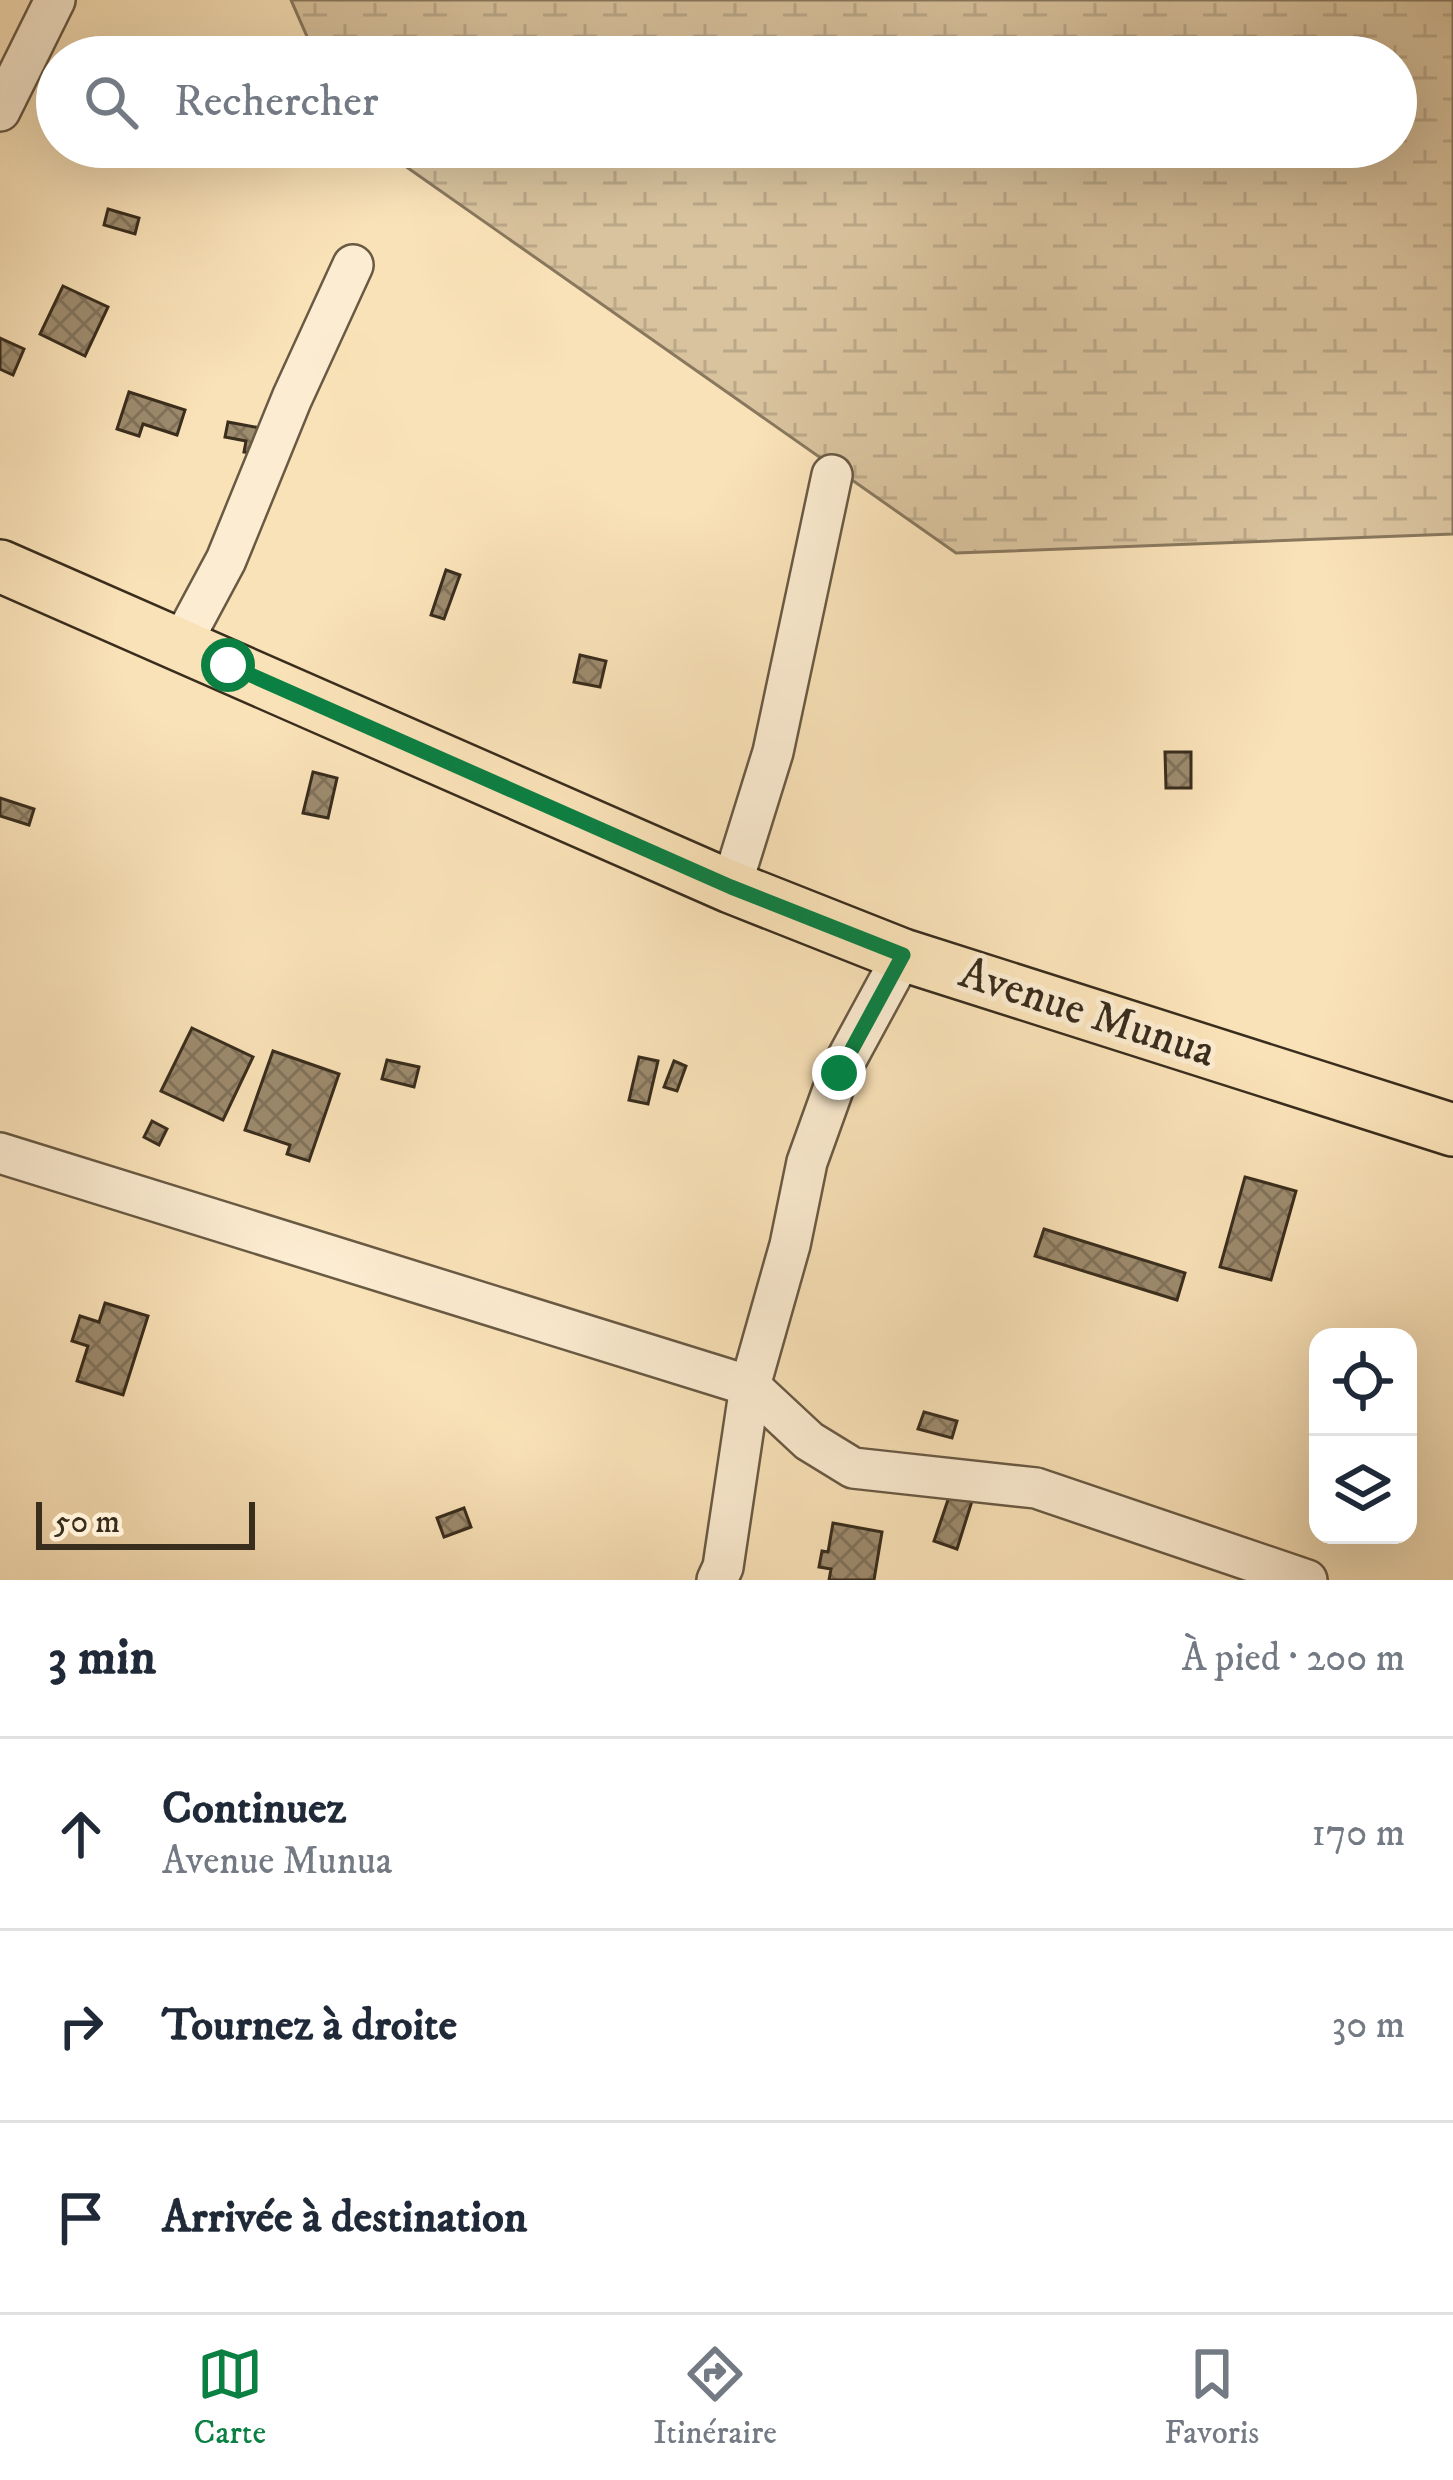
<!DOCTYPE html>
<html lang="fr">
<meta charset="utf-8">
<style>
body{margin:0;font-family:"IM FELL DW Pica",serif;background:#f2f2f3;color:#1f2937}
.controls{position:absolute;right:36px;bottom:36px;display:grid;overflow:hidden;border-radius:24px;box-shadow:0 12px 48px #0002}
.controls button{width:108px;height:108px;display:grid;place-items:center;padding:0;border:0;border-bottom:3px solid #e0e1e3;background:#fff;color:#1f2937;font:60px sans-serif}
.scale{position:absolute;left:36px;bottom:30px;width:219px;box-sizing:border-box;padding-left:12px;border:6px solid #392d1d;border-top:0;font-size:33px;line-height:42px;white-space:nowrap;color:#392d1d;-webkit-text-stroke:9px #fcecd1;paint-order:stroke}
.stop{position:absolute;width:36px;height:36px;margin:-27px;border:9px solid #0b8043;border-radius:50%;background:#fff}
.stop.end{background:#0b8043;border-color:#fff;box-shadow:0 3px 12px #0008}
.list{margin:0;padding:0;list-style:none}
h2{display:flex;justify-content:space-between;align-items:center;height:156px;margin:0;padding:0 48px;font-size:51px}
h2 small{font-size:39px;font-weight:400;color:#747a83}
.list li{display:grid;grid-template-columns:78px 1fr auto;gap:36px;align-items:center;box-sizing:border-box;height:192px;padding:0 48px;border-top:3px solid #e0e1e3}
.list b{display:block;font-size:45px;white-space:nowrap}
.list p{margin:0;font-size:39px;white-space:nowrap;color:#747a83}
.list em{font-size:39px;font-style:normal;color:#747a83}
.icon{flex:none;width:66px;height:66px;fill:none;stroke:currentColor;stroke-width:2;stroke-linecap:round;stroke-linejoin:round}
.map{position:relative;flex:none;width:1453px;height:1580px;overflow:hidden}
.search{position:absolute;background:#fff;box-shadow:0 12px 48px #0002;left:36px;right:36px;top:36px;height:132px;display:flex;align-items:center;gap:30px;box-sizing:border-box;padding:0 42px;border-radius:66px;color:#747a83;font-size:45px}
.sheet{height:732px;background:#fff}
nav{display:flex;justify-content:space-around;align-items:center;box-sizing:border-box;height:168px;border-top:3px solid #e0e1e3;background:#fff;font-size:33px;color:#747a83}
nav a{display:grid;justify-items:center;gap:6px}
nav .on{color:#0b8043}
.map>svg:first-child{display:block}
.wetland{fill:url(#wetland-marsh);stroke:#89785e;stroke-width:3}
.building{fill:url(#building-cross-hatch);stroke:#392d1d;stroke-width:3}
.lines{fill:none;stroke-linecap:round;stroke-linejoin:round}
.minor-casing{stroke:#695a44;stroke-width:44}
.major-casing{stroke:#392d1d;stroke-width:56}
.minor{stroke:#fcecd1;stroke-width:39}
.major{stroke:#fae2b8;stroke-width:51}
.route{stroke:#0b8043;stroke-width:15}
.labels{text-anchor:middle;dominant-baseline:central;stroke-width:10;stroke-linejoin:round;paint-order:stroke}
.street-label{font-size:45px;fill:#392d1d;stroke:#fcecd1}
</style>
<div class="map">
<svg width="1453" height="1580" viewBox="0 0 1453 1580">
<defs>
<pattern id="wetland-marsh" width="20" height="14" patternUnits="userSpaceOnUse" patternTransform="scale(3)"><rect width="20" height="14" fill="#d9c39e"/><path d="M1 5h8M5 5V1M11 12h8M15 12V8" fill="none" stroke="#bba888"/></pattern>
<pattern id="building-cross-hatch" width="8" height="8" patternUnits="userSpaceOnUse" patternTransform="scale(3)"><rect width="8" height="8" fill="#9d8b6e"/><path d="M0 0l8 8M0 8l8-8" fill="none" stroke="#81725a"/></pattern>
</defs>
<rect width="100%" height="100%" fill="#fae2b8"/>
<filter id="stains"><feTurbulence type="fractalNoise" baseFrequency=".00167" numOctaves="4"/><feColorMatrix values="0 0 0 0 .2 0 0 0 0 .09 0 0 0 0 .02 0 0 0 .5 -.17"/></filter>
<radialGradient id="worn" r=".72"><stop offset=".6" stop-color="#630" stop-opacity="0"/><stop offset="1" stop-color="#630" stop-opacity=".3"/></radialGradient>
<!-- wetland -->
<path class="wetland" d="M291 0H1453V534L956 553 378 147H1396V57H316Z"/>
<!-- building -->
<g class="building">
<path d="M108 209 139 218 135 234 104 225Z"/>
<path d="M63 286 108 307 85 356 40 334Z"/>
<path d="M0 338 24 349 13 375 0 369Z"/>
<path d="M129 392 185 410 177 435 143 424 139 436 117 429Z"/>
<path d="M228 422 260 428 256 454 244 452 246 441 225 437Z"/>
<path d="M446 570 460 575 444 619 431 615Z"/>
<path d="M580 655 606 661 600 687 574 682Z"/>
<path d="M1165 752H1191V788H1166Z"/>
<path d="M313 772 337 778 328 818 303 813Z"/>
<path d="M0 798 34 809 29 825 0 816Z"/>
<path d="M192 1028 253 1057 223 1120 161 1091Z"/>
<path d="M273 1051 339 1074 309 1161 287 1154 290 1145 245 1130Z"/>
<path d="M639 1057 658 1061 648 1104 629 1100Z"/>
<path d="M387 1060 419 1067 414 1087 382 1079Z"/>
<path d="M674 1061 686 1066 677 1091 664 1087Z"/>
<path d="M152 1121 167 1129 159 1145 144 1137Z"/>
<path d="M1245 1177 1296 1191 1271 1280 1220 1267Z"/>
<path d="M1044 1229 1185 1273 1177 1300 1035 1256Z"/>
<path d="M105 1303 148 1316 123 1395 77 1381 88 1346 72 1341 80 1316 99 1322Z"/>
<path d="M924 1412 957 1421 952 1438 918 1429Z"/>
<path d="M950 1494 972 1501 957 1549 934 1541Z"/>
<path d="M464 1508 471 1527 444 1537 437 1518Z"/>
<path d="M833 1523 882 1532 874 1580H829L831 1569 819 1567 822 1551 828 1552Z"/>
</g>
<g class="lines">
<defs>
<g id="minor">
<path d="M0 111 55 0"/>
<path d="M181 644 226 560 292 398 353 265"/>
<path d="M731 887 773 752 832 475"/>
<path d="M0 1153 750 1386 809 1441 853 1468 1036 1488 1307 1580"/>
<path d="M717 1580 723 1567 750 1386 790 1245 807 1162 839 1073 903 955"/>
</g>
<path id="major" d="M0 566 731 887 903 955 1453 1130"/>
</defs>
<!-- minor casing -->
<use href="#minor" class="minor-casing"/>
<!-- major casing -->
<use href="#major" class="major-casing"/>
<!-- minor -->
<use href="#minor" class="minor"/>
<!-- major -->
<use href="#major" class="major"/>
</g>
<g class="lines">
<!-- route -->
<path class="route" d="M228 665 731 887 903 955 839 1073"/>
</g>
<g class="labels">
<!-- street labels -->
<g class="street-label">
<text transform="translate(1087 1013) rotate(18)">Avenue Munua</text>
</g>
</g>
<rect width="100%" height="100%" filter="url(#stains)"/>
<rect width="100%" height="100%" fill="url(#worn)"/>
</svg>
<div class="controls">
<button><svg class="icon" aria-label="locate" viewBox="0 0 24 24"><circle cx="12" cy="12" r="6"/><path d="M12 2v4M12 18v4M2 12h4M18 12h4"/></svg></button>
<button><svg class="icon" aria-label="layers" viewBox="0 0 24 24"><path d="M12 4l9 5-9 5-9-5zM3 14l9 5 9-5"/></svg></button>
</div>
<div class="scale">50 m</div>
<div class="stop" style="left:228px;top:665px"></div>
<div class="stop end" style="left:839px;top:1073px"></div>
<div class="search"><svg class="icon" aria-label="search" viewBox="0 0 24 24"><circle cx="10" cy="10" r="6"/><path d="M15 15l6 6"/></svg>Rechercher</div>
</div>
<section class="sheet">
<h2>3 min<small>À pied · 200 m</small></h2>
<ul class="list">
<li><svg class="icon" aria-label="ahead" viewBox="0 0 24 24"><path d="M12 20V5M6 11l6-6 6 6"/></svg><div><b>Continuez</b><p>Avenue Munua</p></div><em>170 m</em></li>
<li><svg class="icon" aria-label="right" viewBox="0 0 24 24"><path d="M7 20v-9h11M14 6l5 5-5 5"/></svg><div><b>Tournez à droite</b></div><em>30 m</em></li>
<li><svg class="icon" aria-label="arrive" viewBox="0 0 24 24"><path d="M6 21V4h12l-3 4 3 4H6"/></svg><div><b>Arrivée à destination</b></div></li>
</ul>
</section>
<nav>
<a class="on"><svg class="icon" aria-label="map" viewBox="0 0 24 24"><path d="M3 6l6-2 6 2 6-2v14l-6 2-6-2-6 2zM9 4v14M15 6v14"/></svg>Carte</a>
<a><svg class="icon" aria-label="directions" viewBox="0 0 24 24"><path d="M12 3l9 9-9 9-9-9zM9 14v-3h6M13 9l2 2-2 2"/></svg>Itinéraire</a>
<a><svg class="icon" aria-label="saved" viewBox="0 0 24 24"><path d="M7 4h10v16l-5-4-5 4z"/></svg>Favoris</a>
</nav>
